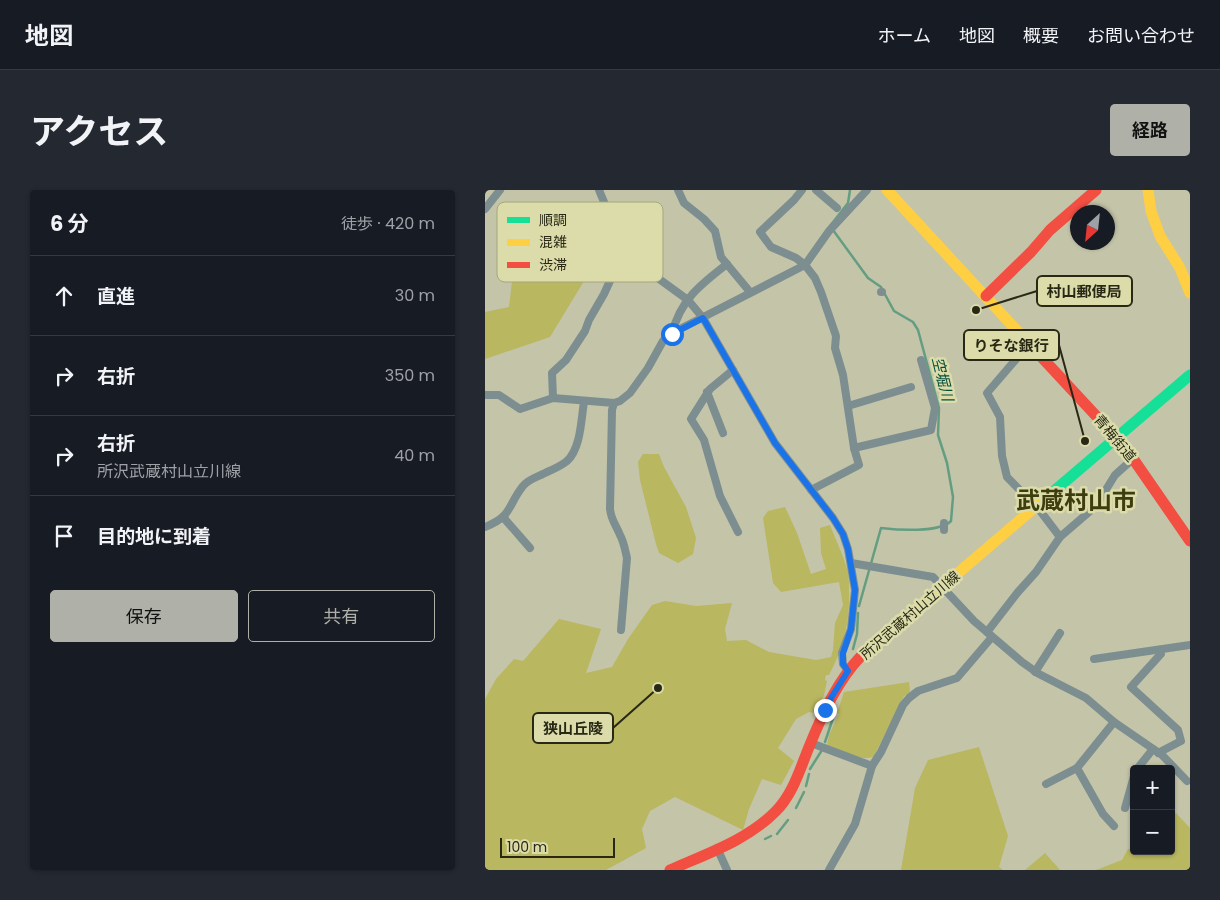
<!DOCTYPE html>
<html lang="ja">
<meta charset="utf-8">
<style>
body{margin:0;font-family:Poppins,"Noto Sans JP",sans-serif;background:#242831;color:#f1f3f6}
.controls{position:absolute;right:15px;bottom:15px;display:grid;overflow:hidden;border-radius:5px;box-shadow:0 1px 4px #0004}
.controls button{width:45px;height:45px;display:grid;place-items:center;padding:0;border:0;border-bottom:1px solid #363941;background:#171b24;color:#f1f3f6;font:25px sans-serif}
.compass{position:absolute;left:585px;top:15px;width:45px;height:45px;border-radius:50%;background:#171b24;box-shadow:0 1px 4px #0004;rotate:207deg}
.scale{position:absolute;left:15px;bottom:12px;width:115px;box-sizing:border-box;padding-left:5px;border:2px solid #282815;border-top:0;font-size:14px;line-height:18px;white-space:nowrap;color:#282815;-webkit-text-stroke:4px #dbdcaa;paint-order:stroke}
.stop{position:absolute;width:15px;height:15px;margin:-11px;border:4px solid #1a73e8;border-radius:50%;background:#fff}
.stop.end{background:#1a73e8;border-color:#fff;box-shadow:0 1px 5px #0008}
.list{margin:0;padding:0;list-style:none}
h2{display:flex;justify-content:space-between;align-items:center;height:65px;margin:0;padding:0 20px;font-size:21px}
h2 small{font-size:16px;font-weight:400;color:#9ea1a6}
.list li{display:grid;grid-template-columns:32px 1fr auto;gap:15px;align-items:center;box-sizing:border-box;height:80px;padding:0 20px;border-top:1px solid #363941}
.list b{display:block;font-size:19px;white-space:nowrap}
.list p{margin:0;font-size:16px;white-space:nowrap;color:#9ea1a6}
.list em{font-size:16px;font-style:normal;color:#9ea1a6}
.actions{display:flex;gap:10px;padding:15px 20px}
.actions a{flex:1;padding:11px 0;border:1px solid #afb0a8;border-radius:5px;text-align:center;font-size:18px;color:#afb0a8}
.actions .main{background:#afb0a8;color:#111}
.icon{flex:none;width:28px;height:28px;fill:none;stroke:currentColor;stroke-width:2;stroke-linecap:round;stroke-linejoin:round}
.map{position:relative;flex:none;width:705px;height:680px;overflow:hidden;border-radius:5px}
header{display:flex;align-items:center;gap:30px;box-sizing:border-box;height:70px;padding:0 25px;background:#171b24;border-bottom:1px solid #363941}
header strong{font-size:24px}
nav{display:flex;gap:28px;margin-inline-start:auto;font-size:18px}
.intro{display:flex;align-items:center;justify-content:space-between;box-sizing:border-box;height:120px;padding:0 30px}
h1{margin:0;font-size:35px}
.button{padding:12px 22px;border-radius:5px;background:#afb0a8;color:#111;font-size:18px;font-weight:700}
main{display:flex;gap:30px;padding:0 30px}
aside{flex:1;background:#171b24;border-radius:5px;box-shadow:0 1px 4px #0004}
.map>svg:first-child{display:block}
.green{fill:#b9b75f}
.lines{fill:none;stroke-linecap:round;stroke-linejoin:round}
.stream{stroke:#649e82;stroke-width:2.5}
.street{stroke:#7d8e91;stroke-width:8}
.fast{stroke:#16e098;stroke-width:11}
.slow{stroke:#ffcf43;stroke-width:11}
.jam{stroke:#f24e42;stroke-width:11}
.route{stroke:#1a73e8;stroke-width:6}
.labels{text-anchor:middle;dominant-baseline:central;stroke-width:5;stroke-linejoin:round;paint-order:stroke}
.street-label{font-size:14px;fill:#282815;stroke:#dbdcaa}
.water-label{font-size:15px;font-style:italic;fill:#064e3a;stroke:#dbdcaa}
.town-label{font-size:24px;font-weight:bold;fill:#3e3d0f;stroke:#dbdcaa}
.key{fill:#dbdcaa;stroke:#a5a67d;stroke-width:1}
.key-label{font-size:14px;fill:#282815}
.leader{fill:none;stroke:#282815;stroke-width:2}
.callout-dot{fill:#282815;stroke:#dbdcaa;stroke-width:2}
.callout{fill:#dbdcaa;stroke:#282815;stroke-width:2}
.callout-label{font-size:15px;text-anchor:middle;font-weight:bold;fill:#282815}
</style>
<header>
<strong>地図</strong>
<nav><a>ホーム</a><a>地図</a><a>概要</a><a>お問い合わせ</a></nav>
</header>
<div class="intro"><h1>アクセス</h1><a class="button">経路</a></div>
<main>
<aside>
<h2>6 分<small>徒歩 · 420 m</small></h2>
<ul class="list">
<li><svg class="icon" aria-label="ahead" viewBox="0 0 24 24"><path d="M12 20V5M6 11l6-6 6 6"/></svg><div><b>直進</b></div><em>30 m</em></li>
<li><svg class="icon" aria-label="right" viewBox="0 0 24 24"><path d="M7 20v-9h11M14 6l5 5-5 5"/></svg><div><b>右折</b></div><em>350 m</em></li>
<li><svg class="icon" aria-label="right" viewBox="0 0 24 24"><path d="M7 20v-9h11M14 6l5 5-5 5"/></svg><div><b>右折</b><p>所沢武蔵村山立川線</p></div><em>40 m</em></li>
<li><svg class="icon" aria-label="arrive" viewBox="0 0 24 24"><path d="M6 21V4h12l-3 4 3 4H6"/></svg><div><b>目的地に到着</b></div></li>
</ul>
<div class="actions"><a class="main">保存</a><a>共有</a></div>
</aside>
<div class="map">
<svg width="705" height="680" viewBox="0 0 705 680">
<rect width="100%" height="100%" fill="#c4c4a9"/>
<!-- green -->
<g class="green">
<path d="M60 57 99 91 65 147 0 169V122L24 117 31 58Z"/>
<path d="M158 264H174L179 277 201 317 211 348 208 364 193 373 174 363 171 354 155 290 153 272Z"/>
<path d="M300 317 312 343 326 384 341 379 336 363 335 338 345 335C351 351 359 366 363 383 364 389 364 396 364 402 365 432 358 459 344 485H341L340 490 342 491 339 505 330 523 324 522 311 529 293 558 309 571 296 595 277 589 264 619 258 640 190 607 165 621 157 639 161 658 121 680H0V509L11 489 29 469 38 471 74 429 116 439 101 483 127 477 143 449 167 415 180 411 211 416 247 413 240 439 242 451 261 450 284 462 331 470 346 467 348 460 350 433 358 415 354 392 296 402 288 393 278 328 283 321Z"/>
<path d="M424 492 425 503 419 506 389 566C377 573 355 560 342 555L344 545 354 524 352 523 359 502Z"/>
<path d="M494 557 523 646 514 677 518 680H416L430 598 443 570Z"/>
<path d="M691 623 705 638V680H611L637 670 643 659H649V661H686V628Z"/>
<path d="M560 663 575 680H540Z"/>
</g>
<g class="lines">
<!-- stream -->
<g class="stream">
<path d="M345 36 363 13 365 0"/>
<path d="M348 40 383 88 396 97 409 121 428 132 433 140 454 218 453 245 462 273 468 307 466 331C454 343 413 340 396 338L374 416"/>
<path d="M368 459 372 444 373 423"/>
<path d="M340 552 349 525"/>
<path d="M325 579 337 560"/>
<path d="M321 596 324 584"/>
<path d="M311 618 319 602"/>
<path d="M292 644 303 630"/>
<path d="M280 649 286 646"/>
</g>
<!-- street -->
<g class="street">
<path d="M114 0 141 65 203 110 218 128 290 253 348 328 358 344 363 359 370 400 366 439 357 463 358 474 363 481"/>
<path d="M193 0 199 13 219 29 230 41 236 67 265 102"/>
<path d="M317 0 309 10 275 42 286 57 311 68 320 75 330 88 336 102 351 146 350 158 358 185 369 258 374 275 326 300"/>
<path d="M331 0 352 18"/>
<path d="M0 19 15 0"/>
<path d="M396 102H397"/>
<path d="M187 144C195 110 216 94 242 74"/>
<path d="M545 153 502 203 515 227 517 266 522 287 556 322 575 347"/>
<path d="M248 180 225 199 206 229 219 250 235 306 253 342"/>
<path d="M222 202 238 243"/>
<path d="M0 205H14L35 219 68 208 129 213 135 211 145 203 163 178 178 151 195 139 320 75 344 41 382 0"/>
<path d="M68 208 67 183 81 170 100 141 104 130 119 104 129 82 141 65"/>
<path d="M129 213 127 220 125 319C126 330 131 335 135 345 139 352 140 360 142 368L136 440"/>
<path d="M363 216 426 197"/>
<path d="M369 258 446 240 450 218 436 170"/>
<path d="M18 327 45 358"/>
<path d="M459 333V340"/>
<path d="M0 337C28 326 22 316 38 296 43 289 55 286 62 282 69 279 76 276 82 271 96 258 96 230 99 212"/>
<path d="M366 373 448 387 489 431 537 472 554 484 601 508 629 532 677 565 702 591"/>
<path d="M502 442 533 402 551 382 575 347 611 316 630 285 649 268"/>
<path d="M609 469 705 455"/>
<path d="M550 482 575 443"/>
<path d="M326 553 387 576"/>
<path d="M673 563 696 551 693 540 646 497 674 466 676 464 674 460"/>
<path d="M592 578 618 624 629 636"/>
<path d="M652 579 668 559"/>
<path d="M561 594 592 578 629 532"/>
<path d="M640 618 649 586"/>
<path d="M232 658 242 680"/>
<path d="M344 680 370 634 387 576 396 562 418 515 424 508 433 501 472 488 507 447"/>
</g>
<!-- fast -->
<path class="fast" d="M562 307 705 185"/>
<!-- slow -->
<g class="slow">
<path d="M402 0 536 145"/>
<path d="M663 0 666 21 675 46 695 78 705 103"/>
<path d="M397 448 562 307"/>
</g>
<!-- jam -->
<g class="jam">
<path d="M501 106 546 62 565 40 611 0"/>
<path d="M536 145 640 257 705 351"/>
<path d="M185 680C221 664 263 650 291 621 308 604 315 579 324 557 337 525 352 491 377 465 383 459 390 454 397 448"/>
</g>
</g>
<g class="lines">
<!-- route -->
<path class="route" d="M187 144 218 128 290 253 348 328 358 344 363 359 370 400 366 439 358 463V474L363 481 346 508 340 520"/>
</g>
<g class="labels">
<!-- street labels -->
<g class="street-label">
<text transform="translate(630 248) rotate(50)">青梅街道</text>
<text transform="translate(425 425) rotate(-41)">所沢武蔵村山立川線</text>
</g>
<!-- water labels -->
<g class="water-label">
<text transform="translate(458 189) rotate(76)">空堀川</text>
</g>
<!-- town labels -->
<g class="town-label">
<text x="591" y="310">武蔵村山市</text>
</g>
</g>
<!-- legend -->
<rect x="12" y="12" width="166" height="80" rx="8" class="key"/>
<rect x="22" y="27" width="23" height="6" fill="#16e098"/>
<rect x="22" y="49" width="23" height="7" fill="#ffcf43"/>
<rect x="22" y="72" width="23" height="6" fill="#f24e42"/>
<g class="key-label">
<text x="54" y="35">順調</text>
<text x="54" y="57">混雑</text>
<text x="54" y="80">渋滞</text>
</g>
<!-- callouts -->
<path class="leader" d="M491 120L552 101M600 251L574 155M173 498L128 538"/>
<g class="callout-dot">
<circle cx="491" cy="120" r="5"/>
<circle cx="600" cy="251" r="5"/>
<circle cx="173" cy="498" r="5"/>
</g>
<g class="callout">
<rect x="552" y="86" width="95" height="30" rx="5"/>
<rect x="479" y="140" width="95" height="30" rx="5"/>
<rect x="48" y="523" width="80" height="30" rx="5"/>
</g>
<g class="callout-label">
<text x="599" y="107">村山郵便局</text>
<text x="526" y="161">りそな銀行</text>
<text x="88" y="544">狭山丘陵</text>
</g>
</svg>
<div class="controls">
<button>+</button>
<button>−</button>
</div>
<svg class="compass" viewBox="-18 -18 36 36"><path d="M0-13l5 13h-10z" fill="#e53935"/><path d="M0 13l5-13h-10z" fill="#9ea1a6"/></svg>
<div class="scale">100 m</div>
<div class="stop" style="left:187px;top:144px"></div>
<div class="stop end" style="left:340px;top:520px"></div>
</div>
</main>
